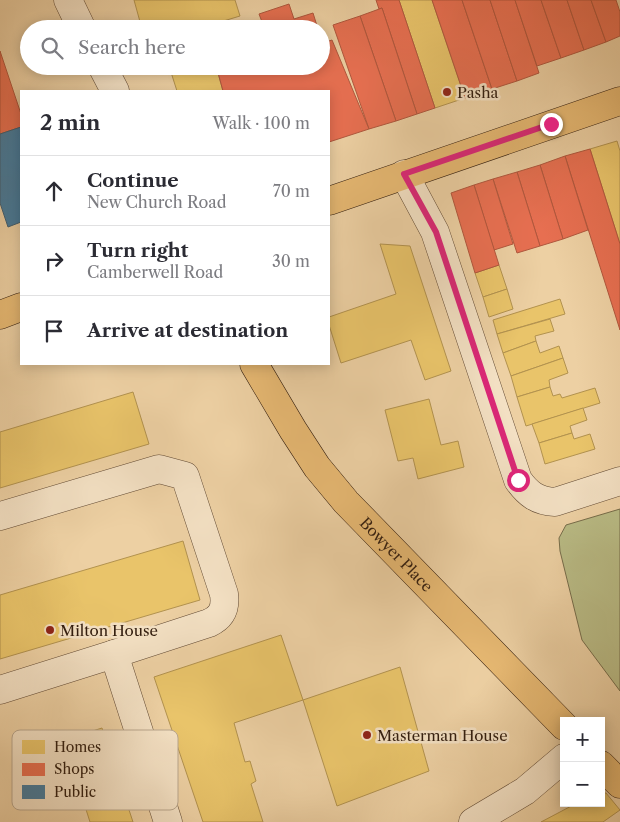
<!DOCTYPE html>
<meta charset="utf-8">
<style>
body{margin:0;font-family:"Libre Caslon Text",serif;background:#f7f7f7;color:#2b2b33}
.controls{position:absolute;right:15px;bottom:15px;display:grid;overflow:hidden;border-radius:0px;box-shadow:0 2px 12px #0003}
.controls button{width:45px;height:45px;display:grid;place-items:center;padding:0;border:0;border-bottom:1px solid #e1e1e2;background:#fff;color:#2b2b33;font:25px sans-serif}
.stop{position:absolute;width:15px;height:15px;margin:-11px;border:4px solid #db2777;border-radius:50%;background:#fff}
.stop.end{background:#db2777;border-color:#fff;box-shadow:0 1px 5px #0008}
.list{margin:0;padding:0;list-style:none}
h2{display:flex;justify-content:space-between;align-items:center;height:65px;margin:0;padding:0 20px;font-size:21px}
h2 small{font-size:16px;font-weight:400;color:#7c7c81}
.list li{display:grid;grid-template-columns:32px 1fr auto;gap:15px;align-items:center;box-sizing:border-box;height:70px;padding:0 20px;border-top:1px solid #e1e1e2}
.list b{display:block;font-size:19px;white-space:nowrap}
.list p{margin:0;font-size:16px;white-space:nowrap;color:#7c7c81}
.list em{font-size:16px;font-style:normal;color:#7c7c81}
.icon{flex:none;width:28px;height:28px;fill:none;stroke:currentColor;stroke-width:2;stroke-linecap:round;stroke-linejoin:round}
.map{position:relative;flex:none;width:620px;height:822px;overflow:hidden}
.search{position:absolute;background:#fff;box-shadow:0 2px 12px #0003;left:20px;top:20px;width:310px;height:55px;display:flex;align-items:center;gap:12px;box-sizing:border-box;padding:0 18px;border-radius:28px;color:#7c7c81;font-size:19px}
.panel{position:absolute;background:#fff;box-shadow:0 2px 12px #0003;left:20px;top:90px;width:310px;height:275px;border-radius:0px}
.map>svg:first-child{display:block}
.green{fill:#b9bb85;stroke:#766c4a}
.homes{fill:#e9c46a;stroke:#b2924f}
.shops{fill:#e76f51;stroke:#b1573d}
.public{fill:#457b9d;stroke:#405f72}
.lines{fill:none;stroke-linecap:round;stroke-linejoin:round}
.minor-casing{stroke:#624a34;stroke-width:29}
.major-casing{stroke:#331e0f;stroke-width:29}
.minor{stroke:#f3e0c3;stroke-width:28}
.major{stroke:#e6b872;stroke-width:28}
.route{stroke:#db2777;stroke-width:6}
.poi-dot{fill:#8f2418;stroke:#f3e0c3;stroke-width:2}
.labels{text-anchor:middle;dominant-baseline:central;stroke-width:5;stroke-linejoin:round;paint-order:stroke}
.poi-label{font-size:15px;fill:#331e0f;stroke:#f3e0c3;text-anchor:start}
.street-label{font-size:15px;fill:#331e0f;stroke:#f3e0c3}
.key{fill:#f3e0c3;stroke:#b9a68d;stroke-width:1}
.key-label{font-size:14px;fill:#331e0f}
</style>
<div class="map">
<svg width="620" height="822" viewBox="0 0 620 822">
<rect width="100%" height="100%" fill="#edd0a3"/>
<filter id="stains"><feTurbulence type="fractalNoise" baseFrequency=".004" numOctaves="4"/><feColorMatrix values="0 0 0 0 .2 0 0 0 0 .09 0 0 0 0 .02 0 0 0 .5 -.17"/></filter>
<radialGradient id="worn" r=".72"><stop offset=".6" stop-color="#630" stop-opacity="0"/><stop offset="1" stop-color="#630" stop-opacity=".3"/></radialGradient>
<!-- green -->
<path class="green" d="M620 509V691L582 640 560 551 559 538 566 525Z"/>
<!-- homes -->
<g class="homes">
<path d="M134 0H235L240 16 197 29H142Z"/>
<path d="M399 0H432L465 98 435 108Z"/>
<path d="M169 66H216L223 91H177Z"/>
<path d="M617 141 620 151V244L590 149Z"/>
<path d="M380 244 410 246 451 371 425 380 411 340 341 363 329 325V317L396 294Z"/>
<path d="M499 265 507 289 483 297 475 273Z"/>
<path d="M507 289 513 309 489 317 483 297Z"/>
<path d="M560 299 565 314 497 334 493 320Z"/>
<path d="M550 319 554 331 535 336 536 341 503 353 497 334Z"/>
<path d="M536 341 540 353 559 346 563 358 511 376 503 353Z"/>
<path d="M563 358 568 373 549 380 550 387 517 397 511 376Z"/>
<path d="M550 387 553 396 560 394 562 398 595 388 600 403 526 426 517 397Z"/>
<path d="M133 392 149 444 0 488V432Z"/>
<path d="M429 399 441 445 458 441 464 467 418 479 413 458 398 461 385 410Z"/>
<path d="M583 408 587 420 570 426 572 433 539 443 532 424Z"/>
<path d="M572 433 574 439 590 434 595 449 545 464 539 443Z"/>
<path d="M183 541 200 600 0 659V595Z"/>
<path d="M281 635 303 700 234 723 245 762 250 761 256 781 251 784 263 822H203L154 677Z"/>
<path d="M400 667 429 771 337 806 303 700Z"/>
<path d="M102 728 133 822H90L64 740Z"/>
<path d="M601 793H606L620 810 603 822H541L577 803H601Z"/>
</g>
<!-- shops -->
<g class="shops">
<path d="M376 0H399L435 108 417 114 382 8 379 9Z"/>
<path d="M432 0H462L492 89 465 98Z"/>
<path d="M462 0H490L517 81 492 89Z"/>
<path d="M490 0H515L539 73 517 81Z"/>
<path d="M515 0H541L561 58 537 66Z"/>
<path d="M541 0H567L584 50 561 58Z"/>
<path d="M567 0H591L606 42 584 50Z"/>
<path d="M591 0H616L620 12V36L606 42Z"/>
<path d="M289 4 294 19 313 13 318 29H259L264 27 259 14Z"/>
<path d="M382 8 417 114 396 121 360 16Z"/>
<path d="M360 16 396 121 369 129 333 25Z"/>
<path d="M321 37 323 43 332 40 369 129 329 142V91H223L217 69 224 66H321Z"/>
<path d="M0 51 21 114V127L0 134Z"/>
<path d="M590 149 620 244V330L565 156Z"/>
<path d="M565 156 588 230 563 239 540 165Z"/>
<path d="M540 165 563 239 540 246 517 172Z"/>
<path d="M517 172 540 246 517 253 493 179Z"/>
<path d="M493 179 513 244 494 250 474 185Z"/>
<path d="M474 185 499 265 475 273 451 193Z"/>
</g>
<!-- public -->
<path class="public" d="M21 127V222L8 227 0 203V134Z"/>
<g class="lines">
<defs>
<g id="minor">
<path d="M68 0 82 29"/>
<path d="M102 66 115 91"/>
<path d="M404 174 435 232 518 480C528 494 537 501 555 502L620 481"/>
<path d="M0 516 159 469 185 476 224 594C226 609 222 617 209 623L114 654"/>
<path d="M0 690 114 654 168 822"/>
<path d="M473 822 525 791 564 758"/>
</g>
<g id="major">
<path d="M329 201 620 101"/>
<path d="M0 315 21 307"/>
<path id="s1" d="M254 364 293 430 317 467 346 502 564 726"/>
<path d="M601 765 620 784"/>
</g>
</defs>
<!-- minor casing -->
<use href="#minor" class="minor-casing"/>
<!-- major casing -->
<use href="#major" class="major-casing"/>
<!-- minor -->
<use href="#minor" class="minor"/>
<!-- major -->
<use href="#major" class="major"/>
</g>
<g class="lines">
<!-- route -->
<path class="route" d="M518 480 436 232 404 174 551 124"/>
</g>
<!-- markers -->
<g class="poi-dot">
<circle cx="447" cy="92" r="5"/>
<circle cx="50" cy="630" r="5"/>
<circle cx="367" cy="735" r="5"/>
</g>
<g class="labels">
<!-- poi labels -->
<g class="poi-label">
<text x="457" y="92">Pasha</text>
<text x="60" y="630">Milton House</text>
<text x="377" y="735">Masterman House</text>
</g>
<!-- street labels -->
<g class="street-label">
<text stroke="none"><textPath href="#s1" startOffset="239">Bowyer Place</textPath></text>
</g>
</g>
<!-- legend -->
<rect x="12" y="730" width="166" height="80" rx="8" class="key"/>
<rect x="22" y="740" width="23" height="14" fill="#e9c46a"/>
<rect x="22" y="763" width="23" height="13" fill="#e76f51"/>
<rect x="22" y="785" width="23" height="14" fill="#457b9d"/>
<g class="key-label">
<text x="54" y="752">Homes</text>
<text x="54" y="774">Shops</text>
<text x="54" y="797">Public</text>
</g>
<rect width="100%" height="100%" filter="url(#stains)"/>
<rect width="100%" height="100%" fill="url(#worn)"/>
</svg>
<div class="controls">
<button>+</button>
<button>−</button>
</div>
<div class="stop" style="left:518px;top:480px"></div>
<div class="stop end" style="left:551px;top:124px"></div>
<div class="search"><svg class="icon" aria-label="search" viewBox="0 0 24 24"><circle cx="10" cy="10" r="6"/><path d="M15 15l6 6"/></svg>Search here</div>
<section class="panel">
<h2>2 min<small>Walk · 100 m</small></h2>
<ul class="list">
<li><svg class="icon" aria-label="ahead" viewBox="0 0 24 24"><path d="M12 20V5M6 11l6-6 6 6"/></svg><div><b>Continue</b><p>New Church Road</p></div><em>70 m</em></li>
<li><svg class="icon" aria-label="right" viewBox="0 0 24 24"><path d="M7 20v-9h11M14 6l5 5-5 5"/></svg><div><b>Turn right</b><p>Camberwell Road</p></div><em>30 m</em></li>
<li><svg class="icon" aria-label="arrive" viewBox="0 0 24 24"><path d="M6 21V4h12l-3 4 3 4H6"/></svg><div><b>Arrive at destination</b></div></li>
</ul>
</section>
</div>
